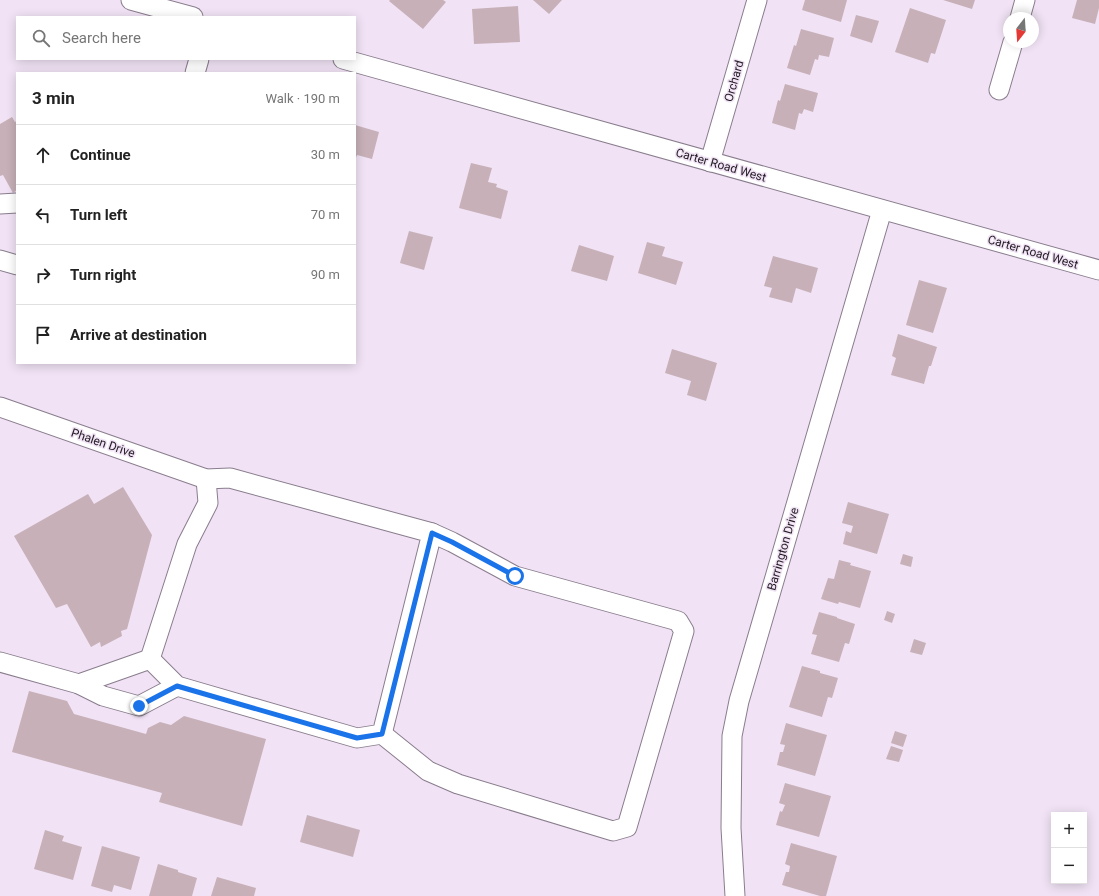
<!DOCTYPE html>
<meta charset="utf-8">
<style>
body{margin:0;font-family:Roboto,sans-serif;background:#f2f2f2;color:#222}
.controls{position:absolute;right:12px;bottom:12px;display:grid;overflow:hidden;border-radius:0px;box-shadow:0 2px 10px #0003}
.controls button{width:36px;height:36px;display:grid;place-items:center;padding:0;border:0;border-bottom:1px solid #e0e0e0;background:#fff;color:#222;font:20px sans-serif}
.compass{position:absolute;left:1003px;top:12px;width:36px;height:36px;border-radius:50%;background:#fff;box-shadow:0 2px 10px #0003;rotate:197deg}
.stop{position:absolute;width:12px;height:12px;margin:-9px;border:3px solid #1a73e8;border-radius:50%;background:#fff}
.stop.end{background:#1a73e8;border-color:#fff;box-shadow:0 1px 4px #0008}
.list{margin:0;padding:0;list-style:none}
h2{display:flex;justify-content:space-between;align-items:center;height:52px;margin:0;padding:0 16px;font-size:17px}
h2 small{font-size:13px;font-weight:400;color:#767676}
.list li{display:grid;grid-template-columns:26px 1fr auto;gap:12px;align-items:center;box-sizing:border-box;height:60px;padding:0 16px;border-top:1px solid #e0e0e0}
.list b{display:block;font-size:15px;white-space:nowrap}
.list em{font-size:13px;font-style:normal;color:#767676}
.icon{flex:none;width:22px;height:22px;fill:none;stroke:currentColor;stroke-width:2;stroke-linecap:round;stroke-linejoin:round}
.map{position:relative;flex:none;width:1099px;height:896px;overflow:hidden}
.search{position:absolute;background:#fff;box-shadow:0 2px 10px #0003;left:16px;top:16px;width:340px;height:44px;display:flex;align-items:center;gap:10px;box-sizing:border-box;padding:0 14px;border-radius:0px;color:#767676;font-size:15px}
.panel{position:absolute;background:#fff;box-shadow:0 2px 10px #0003;left:16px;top:72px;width:340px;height:292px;border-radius:0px}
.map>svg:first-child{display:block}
.building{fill:#c7b0b8}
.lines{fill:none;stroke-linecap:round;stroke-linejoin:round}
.minor-casing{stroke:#897d8d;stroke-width:21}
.minor{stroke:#fff;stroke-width:19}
.route{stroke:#1a73e8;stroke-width:5}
.labels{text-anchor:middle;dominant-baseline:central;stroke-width:3;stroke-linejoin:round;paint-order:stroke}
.street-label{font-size:12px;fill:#211c22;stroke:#f1e3f5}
</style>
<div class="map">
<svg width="1099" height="896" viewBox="0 0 1099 896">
<rect width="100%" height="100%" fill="#f1e3f5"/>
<!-- building -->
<g class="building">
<path d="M390 0H443L446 2 423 29 389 1Z"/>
<path d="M533 0H562L549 14Z"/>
<path d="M805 0H847L841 22 802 10Z"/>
<path d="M943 0H975L972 9Z"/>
<path d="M1077 0H1099V8L1095 24 1072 18Z"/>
<path d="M518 6 520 42 474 44 472 9Z"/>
<path d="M910 8 946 20 935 54 931 53 928 63 895 52Z"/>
<path d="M856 15 879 21 872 43 850 36Z"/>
<path d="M801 29 834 38 829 57 819 55 818 60 815 59 810 75 787 68 794 45 796 46Z"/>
<path d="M785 84 818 93 813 112 804 109 802 114 799 113 795 130 772 123 778 100 780 101Z"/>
<path d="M12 117 15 122 17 121V190L13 193 3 175 0 176V124Z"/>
<path d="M355 125 379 132 372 159 357 155 355 160Z"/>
<path d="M471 163 492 168 488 182 497 184 496 187 508 191 501 219 459 208Z"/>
<path d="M409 231 433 237 424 270 400 263Z"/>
<path d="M647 242 665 247 662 256 683 262 676 285 638 273Z"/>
<path d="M579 245 614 256 607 281 571 271Z"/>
<path d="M773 256 818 268 811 293 796 288 792 303 769 297 772 288 764 286Z"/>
<path d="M919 280 947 288 933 333 906 325Z"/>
<path d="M898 334 937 347 931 366H929L924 384 891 375 896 358 892 356Z"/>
<path d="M672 349 717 363 706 401 687 395 691 381 665 373Z"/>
<path d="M123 487 152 535 127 629 121 631 122 636 101 647 100 642 91 647 67 604 56 608 14 536 88 494 94 504Z"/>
<path d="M848 502 889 514 877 554 843 544 846 531 851 533 853 526 842 523Z"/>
<path d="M903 554 913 557 911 567 900 564Z"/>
<path d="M839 560 851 563 850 565 871 571 860 608 839 602 838 604 821 599 828 578 834 579Z"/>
<path d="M887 611 895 614 892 623 884 620Z"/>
<path d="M819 612 837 617V618L855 624 849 644 845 643 839 662 811 654 817 635 812 634Z"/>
<path d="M914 639 926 643 922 655 910 652Z"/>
<path d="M802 666 820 671V673L838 678 832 698 828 697 822 717 789 707Z"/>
<path d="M29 691 67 701 74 714 146 734 148 728 160 722 171 725 184 716 266 739 242 826 159 802 162 793 12 752Z"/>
<path d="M786 723 827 735 815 776 777 765 780 752H783L785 745 780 744Z"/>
<path d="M895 731 907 735 903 747 891 743Z"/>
<path d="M891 746 903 750 899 762 886 759Z"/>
<path d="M785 783 831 796 819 837 776 825 780 811 782 812 785 805 779 803Z"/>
<path d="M307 815 360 830 353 857 300 842Z"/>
<path d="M45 830 64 836 62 841 82 847 73 880 34 869Z"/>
<path d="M791 843 837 856 826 896H820L782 885 786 872H789L790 866 785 864Z"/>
<path d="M102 846 140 857 131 890 114 885 112 892 91 886Z"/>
<path d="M158 864 178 870V872L197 878 192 896H149Z"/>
<path d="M217 877 256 888 254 896H211Z"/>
</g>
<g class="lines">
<defs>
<g id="minor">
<path d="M131 0 193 17"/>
<path d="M1020 18 1025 0"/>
<path d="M343 59 1099 270"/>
<path d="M195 73 199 59"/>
<path d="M999 90 1013 42"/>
<path d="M710 162 757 0"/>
<path d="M0 204 17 203"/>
<path d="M0 260 17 265"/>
<path d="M0 407 206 479 230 478 432 533 382 734 357 738 177 686 150 659"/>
<path d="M150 659 187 544 208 503 206 479"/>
<path d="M0 662 79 684 103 696 139 706 177 686"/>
<path d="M79 684 150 659"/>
<path d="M382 734 428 771 458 784 613 831 627 827 684 631 678 621 515 576 452 542 432 533"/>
<path d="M735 896 731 828 732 736 739 701 882 210"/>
</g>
</defs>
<!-- minor casing -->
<use href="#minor" class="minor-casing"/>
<!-- minor -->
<use href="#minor" class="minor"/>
</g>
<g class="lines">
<!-- route -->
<path class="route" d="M139 706 177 686 357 738 382 734 432 533 452 542 515 576"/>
</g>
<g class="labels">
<!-- street labels -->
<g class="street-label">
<text transform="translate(734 81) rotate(-74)">Orchard</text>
<text transform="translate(721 165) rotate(16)">Carter Road West</text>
<text transform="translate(1033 252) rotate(16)">Carter Road West</text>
<text transform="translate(103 443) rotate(19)">Phalen Drive</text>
<text transform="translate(783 549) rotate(-74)">Barrington Drive</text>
</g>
</g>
</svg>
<div class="controls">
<button>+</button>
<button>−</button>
</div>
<svg class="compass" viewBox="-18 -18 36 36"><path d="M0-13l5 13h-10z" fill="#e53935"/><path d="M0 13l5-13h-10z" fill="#767676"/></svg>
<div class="stop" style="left:515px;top:576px"></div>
<div class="stop end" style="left:139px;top:706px"></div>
<div class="search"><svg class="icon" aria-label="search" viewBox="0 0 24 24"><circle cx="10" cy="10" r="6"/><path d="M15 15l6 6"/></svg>Search here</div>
<section class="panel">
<h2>3 min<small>Walk · 190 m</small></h2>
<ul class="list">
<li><svg class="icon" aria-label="ahead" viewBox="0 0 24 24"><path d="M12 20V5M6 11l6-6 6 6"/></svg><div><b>Continue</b></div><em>30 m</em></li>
<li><svg class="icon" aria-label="left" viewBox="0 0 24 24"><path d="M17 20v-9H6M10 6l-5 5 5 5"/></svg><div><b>Turn left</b></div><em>70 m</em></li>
<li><svg class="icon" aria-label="right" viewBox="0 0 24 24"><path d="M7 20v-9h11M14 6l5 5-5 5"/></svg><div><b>Turn right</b></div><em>90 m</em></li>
<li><svg class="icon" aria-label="arrive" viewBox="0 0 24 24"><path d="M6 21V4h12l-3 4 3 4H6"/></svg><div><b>Arrive at destination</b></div></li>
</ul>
</section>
</div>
